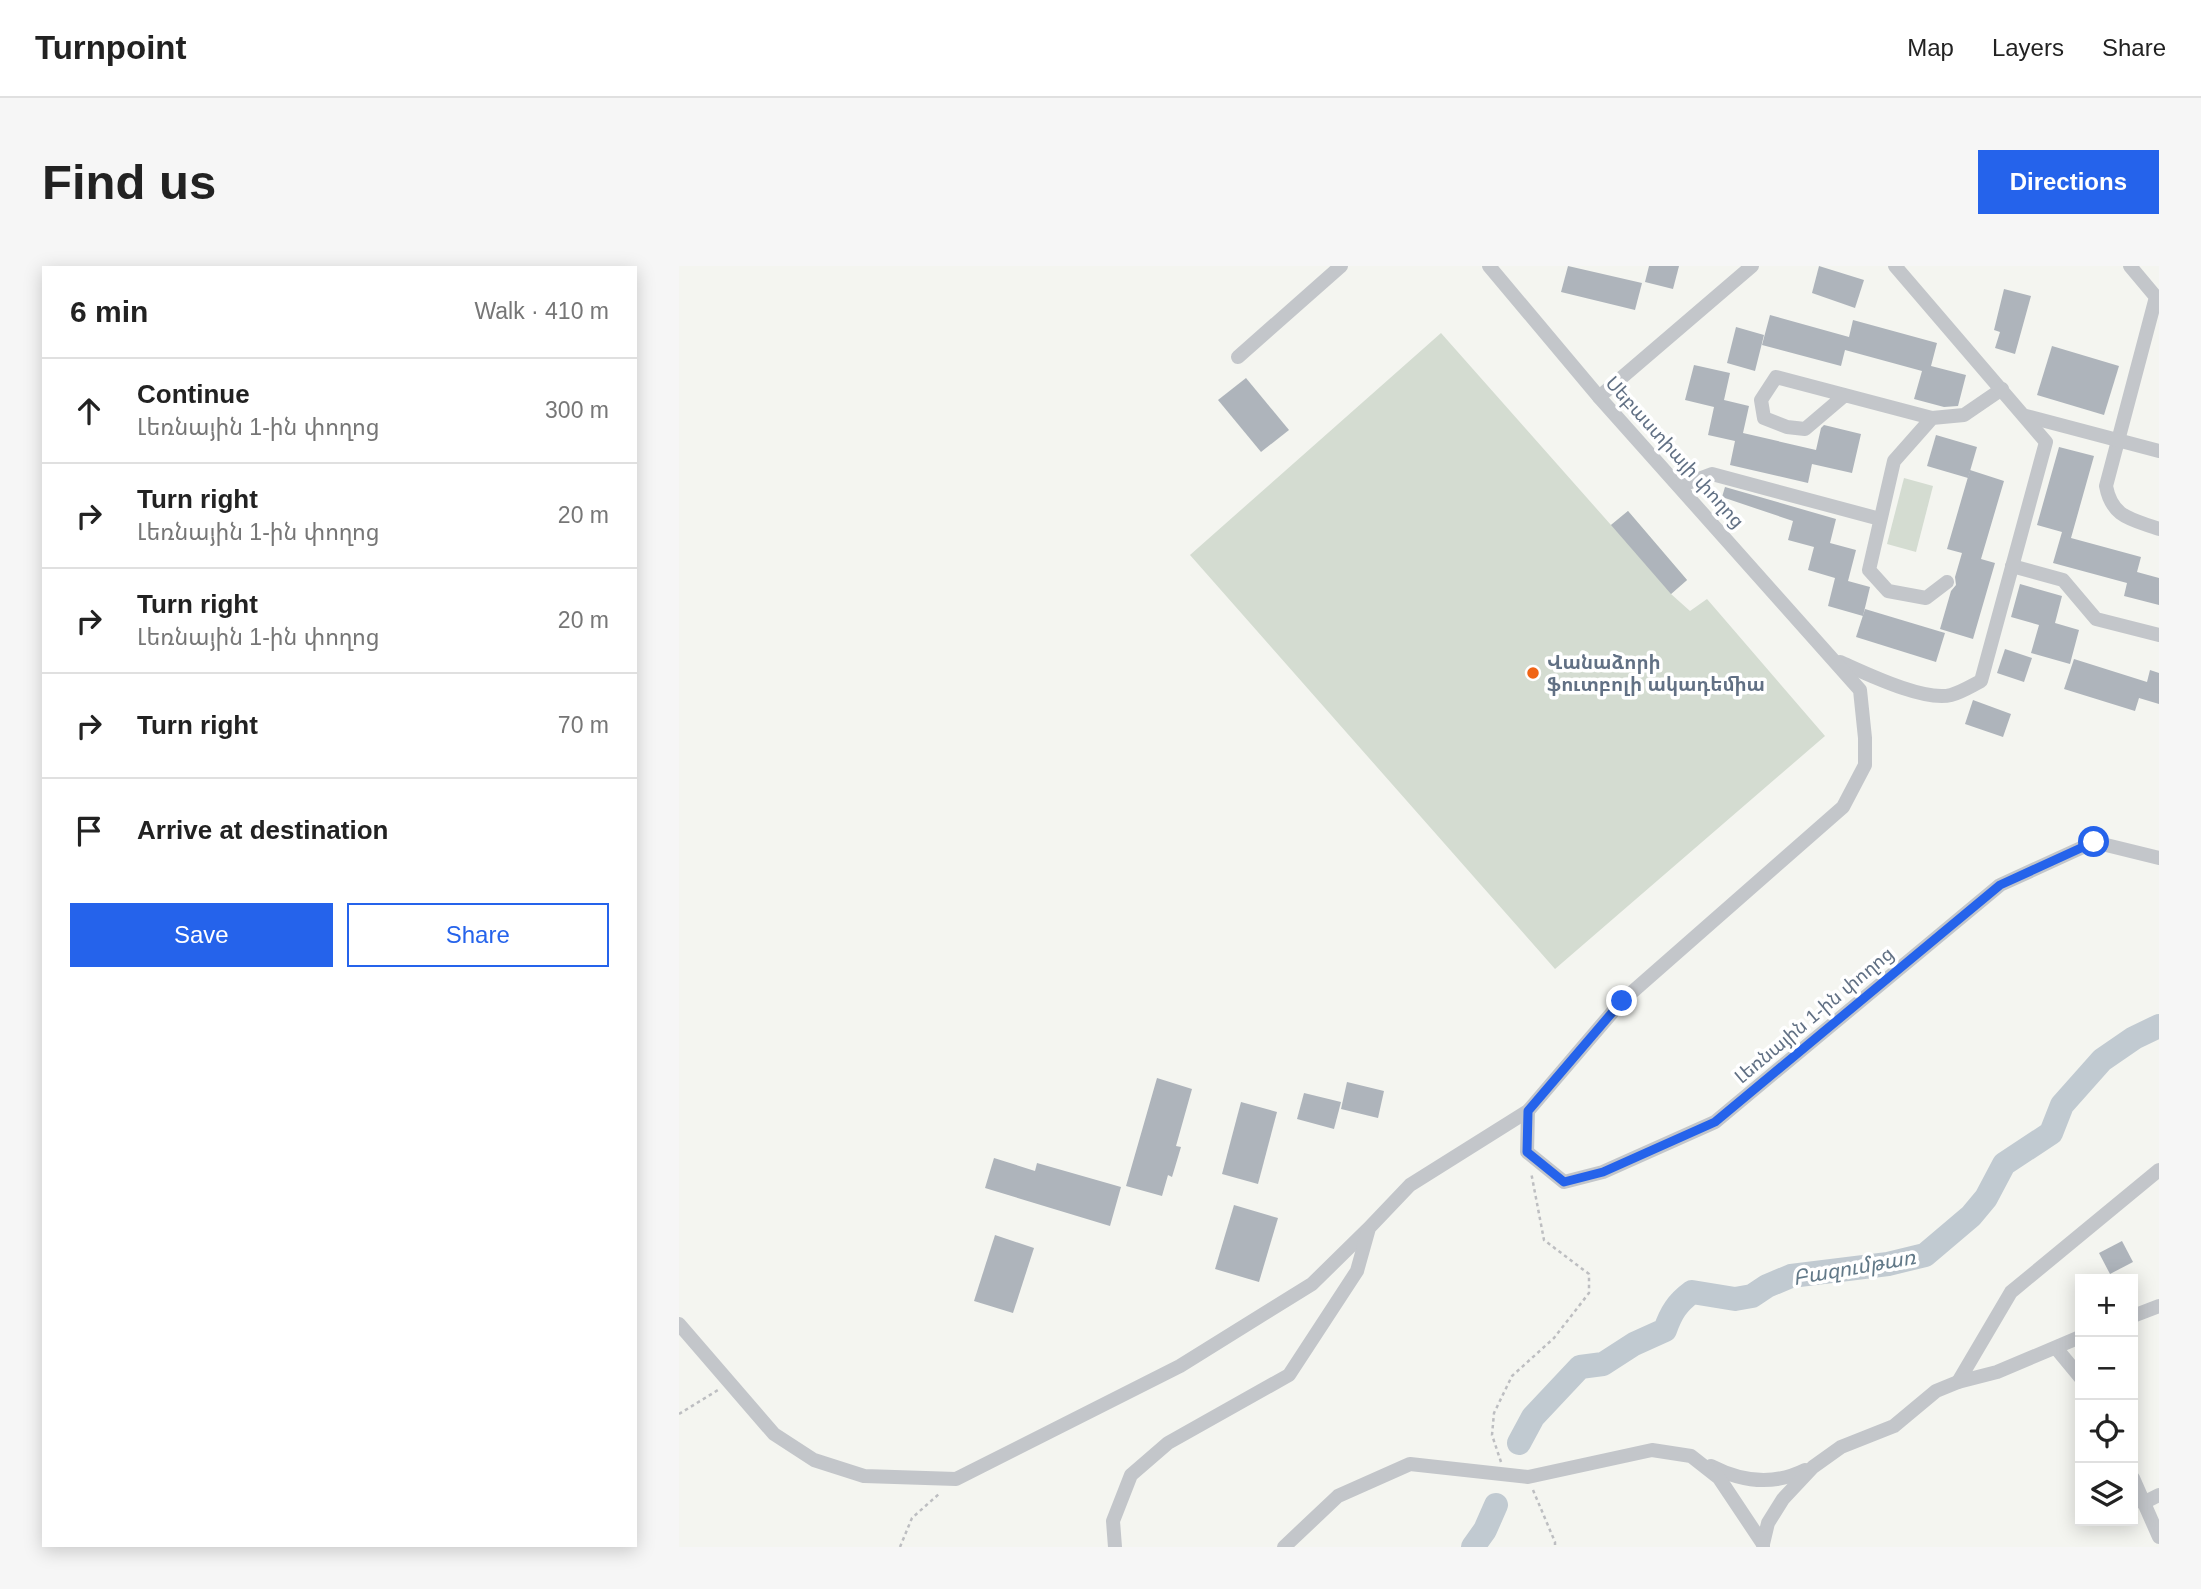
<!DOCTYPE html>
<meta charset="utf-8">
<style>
body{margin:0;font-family:Arial,"Noto Sans Armenian",sans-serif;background:#f6f6f6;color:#222}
.controls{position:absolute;right:21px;bottom:21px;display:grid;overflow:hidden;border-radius:0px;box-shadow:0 4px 18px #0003}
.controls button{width:63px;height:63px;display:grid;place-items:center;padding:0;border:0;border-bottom:2px solid #e0e0e0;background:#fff;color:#222;font:35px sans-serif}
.stop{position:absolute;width:21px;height:21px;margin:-16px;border:5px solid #2563eb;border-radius:50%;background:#fff}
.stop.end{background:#2563eb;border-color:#fff;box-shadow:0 2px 7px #0008}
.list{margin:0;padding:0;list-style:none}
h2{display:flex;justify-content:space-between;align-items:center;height:91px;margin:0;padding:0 28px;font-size:30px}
h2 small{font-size:23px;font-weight:400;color:#767676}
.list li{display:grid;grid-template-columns:46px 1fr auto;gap:21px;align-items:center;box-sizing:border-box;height:105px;padding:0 28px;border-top:2px solid #e0e0e0}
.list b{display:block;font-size:26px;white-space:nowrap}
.list p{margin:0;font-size:23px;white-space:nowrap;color:#767676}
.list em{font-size:23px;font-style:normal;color:#767676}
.actions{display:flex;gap:14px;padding:21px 28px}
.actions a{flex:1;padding:16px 0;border:2px solid #2563eb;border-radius:0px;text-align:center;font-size:24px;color:#2563eb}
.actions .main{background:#2563eb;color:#fff}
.icon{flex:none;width:38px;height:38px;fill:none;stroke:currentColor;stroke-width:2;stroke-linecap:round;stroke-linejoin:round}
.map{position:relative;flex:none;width:1480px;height:1281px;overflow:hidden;border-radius:0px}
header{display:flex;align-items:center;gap:42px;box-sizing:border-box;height:98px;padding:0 35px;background:#fff;border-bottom:2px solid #e0e0e0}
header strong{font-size:33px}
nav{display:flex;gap:38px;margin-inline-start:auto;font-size:24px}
.intro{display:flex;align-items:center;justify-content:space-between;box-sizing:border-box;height:168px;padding:0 42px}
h1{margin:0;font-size:49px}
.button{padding:18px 32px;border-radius:0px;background:#2563eb;color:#fff;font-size:24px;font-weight:700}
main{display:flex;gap:42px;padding:0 42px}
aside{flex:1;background:#fff;border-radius:0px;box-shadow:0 4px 18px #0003}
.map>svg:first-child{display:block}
.green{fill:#d4dcd1}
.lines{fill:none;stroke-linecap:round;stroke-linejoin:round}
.river{stroke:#c1cad1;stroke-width:24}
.building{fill:#aeb4bb}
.path{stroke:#bdbec1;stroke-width:2.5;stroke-dasharray:3.5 3.5;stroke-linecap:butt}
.minor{stroke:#c3c6ca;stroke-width:14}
.route{stroke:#2563eb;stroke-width:9}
.poi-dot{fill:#f06415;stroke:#fff;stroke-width:2.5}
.labels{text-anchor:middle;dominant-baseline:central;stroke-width:7;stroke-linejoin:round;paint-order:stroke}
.street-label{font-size:19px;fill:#617084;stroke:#fff}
.poi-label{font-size:19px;font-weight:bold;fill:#617084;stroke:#fff;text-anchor:start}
.water-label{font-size:21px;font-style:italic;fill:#627988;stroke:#fff}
</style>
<header>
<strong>Turnpoint</strong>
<nav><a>Map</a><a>Layers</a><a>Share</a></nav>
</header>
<div class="intro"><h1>Find us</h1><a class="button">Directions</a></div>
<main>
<aside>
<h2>6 min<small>Walk · 410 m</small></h2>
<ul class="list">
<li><svg class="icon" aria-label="ahead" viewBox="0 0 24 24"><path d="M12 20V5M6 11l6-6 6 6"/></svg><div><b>Continue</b><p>Լեռնային 1-ին փողոց</p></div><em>300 m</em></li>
<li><svg class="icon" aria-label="right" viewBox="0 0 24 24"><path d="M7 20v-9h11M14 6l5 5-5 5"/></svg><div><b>Turn right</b><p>Լեռնային 1-ին փողոց</p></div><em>20 m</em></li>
<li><svg class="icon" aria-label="right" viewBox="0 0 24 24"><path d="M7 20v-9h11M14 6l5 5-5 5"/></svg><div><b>Turn right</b><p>Լեռնային 1-ին փողոց</p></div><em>20 m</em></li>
<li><svg class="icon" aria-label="right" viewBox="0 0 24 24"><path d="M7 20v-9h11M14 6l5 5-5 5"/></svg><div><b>Turn right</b></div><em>70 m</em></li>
<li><svg class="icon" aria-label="arrive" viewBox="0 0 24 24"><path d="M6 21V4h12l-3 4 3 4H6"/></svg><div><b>Arrive at destination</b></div></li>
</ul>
<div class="actions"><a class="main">Save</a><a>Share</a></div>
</aside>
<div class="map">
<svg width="1480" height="1281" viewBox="0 0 1480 1281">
<rect width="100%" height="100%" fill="#f4f5f0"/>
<!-- green -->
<g class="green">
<path d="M762 67 932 259 949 245 1008 314 992 328 1011 345 1028 333 1146 470 876 703 511 289Z"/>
<path d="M1225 212 1254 220 1237 286 1208 278Z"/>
</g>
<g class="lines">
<!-- river -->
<g class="river">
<path d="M840 1177 854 1151 901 1101 924 1098 955 1078 986 1064C992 1047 998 1037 1013 1026L1056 1033 1073 1030 1088 1020 1112 1010 1209 998 1246 989 1292 950 1307 932 1325 898 1372 867 1383 839 1423 794 1455 772 1480 760"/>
<path d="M794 1281 806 1264 817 1239"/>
</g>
</g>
<!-- building -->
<g class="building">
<path d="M889 0 963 17 956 44 882 26Z"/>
<path d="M970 0H1000L994 23 966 16Z"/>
<path d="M1140 0 1185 14 1176 42 1133 27Z"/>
<path d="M1325 23 1352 30 1336 88 1316 82 1321 66 1315 64Z"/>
<path d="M1091 49 1170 71 1174 54 1258 77 1252 100 1287 109 1279 140 1265 141 1235 133 1243 105 1166 84 1162 100 1083 79Z"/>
<path d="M1057 61 1085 69 1076 105 1048 97Z"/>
<path d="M1373 80 1440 100 1425 149 1358 129Z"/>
<path d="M1015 99 1051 107 1045 134 1070 140 1064 167 1137 184 1142 162 1145 159 1182 168 1173 207 1133 198 1129 217 1051 199 1056 175 1029 169 1035 141 1006 134Z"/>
<path d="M567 112 610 164 582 186 539 134Z"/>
<path d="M1257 169 1298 181 1289 212 1248 200Z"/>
<path d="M1380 181 1415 190 1392 272 1462 291 1458 306 1480 312V339L1445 330 1448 317 1374 297 1383 266 1358 259Z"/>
<path d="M1291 204 1325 215 1302 293 1316 297 1294 373 1261 363 1272 325 1277 319 1276 311 1283 287 1268 283Z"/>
<path d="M1046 221 1157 253 1151 277 1177 284 1169 315 1191 321 1184 350 1149 340 1156 312 1129 304 1135 281 1109 274 1114 255 1043 231Z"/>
<path d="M949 245 1008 314 992 328 932 259Z"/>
<path d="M1341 318 1383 330 1376 357 1400 364 1391 398 1352 387 1360 359 1332 351Z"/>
<path d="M1186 343 1266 367 1257 396 1177 371Z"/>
<path d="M1326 383 1353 392 1345 416 1318 407Z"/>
<path d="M1395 393 1468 416 1471 404 1480 407V438L1460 432 1456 445 1385 423Z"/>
<path d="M1294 434 1332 448 1324 471 1286 458Z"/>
<path d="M478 812 513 823 497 880 502 881 493 911 489 909 483 930 447 920Z"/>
<path d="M668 816 705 825 699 852 662 843Z"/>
<path d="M625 827 662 836 655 863 618 853Z"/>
<path d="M562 836 598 846 579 918 543 908Z"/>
<path d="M315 892 356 905 358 897 442 921 431 960 306 922Z"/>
<path d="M555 939 599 952 580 1016 536 1003Z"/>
<path d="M316 969 355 982 334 1047 295 1035Z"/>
<path d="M1443 975 1454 996 1431 1008 1420 987Z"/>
</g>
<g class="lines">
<!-- path -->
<g class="path">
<path d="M0 1148 39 1124"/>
<path d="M822 1196 813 1169 815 1147 833 1110 875 1072 910 1027V1008L865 974 852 906"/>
<path d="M854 1224 876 1276V1281"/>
<path d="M221 1281 233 1252 261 1227"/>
</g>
<!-- minor -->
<g class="minor">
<path d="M1451 0 1477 31 1427 220C1433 252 1453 253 1480 263"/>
<path d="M559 91 662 0"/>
<path d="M1166 129 1126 163 1108 161 1085 152 1082 134 1097 111 1253 152"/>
<path d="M920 131 1073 0"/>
<path d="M1347 150 1480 185"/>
<path d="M1001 220 1033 208 1201 253"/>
<path d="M1333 300 1384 314 1417 353 1480 369"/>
<path d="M1268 316 1247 332 1209 325 1190 304 1215 195 1253 152 1285 149 1323 123"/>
<path d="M1161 396C1186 407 1245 436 1272 429 1283 426 1292 420 1302 415L1367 176 1216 0"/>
<path d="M849 845 848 886 885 916 924 906 1036 856 1321 619 1415 576 1480 592"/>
<path d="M1454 1050 1480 1040"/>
<path d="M0 1058 95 1168 135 1194 185 1210 277 1213 501 1100 633 1018 688 964"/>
<path d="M1377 1082 1401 1111"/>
<path d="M1279 1116 1332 1026 1480 904"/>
<path d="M1032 1200C1063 1216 1094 1220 1126 1204"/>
<path d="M1454 1212 1480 1271"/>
<path d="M1464 1237 1480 1229"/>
<path d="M1084 1278 1089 1257 1104 1233 1134 1201 1162 1181 1215 1160 1257 1125 1279 1116 1318 1106 1401 1071"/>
<path d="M436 1281 434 1255 452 1209 489 1177 610 1109 678 1005 690 962 731 919 849 845 943 735 1164 541 1186 499V472L1181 424 920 131 810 0"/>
<path d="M605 1281 659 1230 731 1198 849 1211 973 1184 1012 1190 1040 1212 1084 1278V1281"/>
</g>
</g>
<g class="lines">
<!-- route -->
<path class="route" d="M943 735 849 845 848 886 885 916 924 906 1036 856 1321 619 1415 576"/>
</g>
<!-- markers -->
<circle class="poi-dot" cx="854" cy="407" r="7"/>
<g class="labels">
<!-- street labels -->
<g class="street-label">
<text transform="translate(996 186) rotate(48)">Սեբաստիայի փողոց</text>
<text transform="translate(1135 749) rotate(-40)">Լեռնային 1-ին փողոց</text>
</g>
<!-- poi labels -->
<g class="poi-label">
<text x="868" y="396">Վանաձորի<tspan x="868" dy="22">ֆուտբոլի ակադեմիա</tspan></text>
</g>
<!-- water labels -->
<g class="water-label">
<text transform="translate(1175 1001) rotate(-10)">Բազումթառ</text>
</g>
</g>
</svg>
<div class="controls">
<button>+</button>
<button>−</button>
<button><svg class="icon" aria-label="locate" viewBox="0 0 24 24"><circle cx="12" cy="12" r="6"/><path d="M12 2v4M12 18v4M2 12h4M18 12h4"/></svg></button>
<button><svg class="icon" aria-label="layers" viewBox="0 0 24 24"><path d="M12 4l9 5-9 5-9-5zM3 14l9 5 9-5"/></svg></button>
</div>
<div class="stop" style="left:1415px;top:576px"></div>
<div class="stop end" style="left:943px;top:735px"></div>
</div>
</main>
